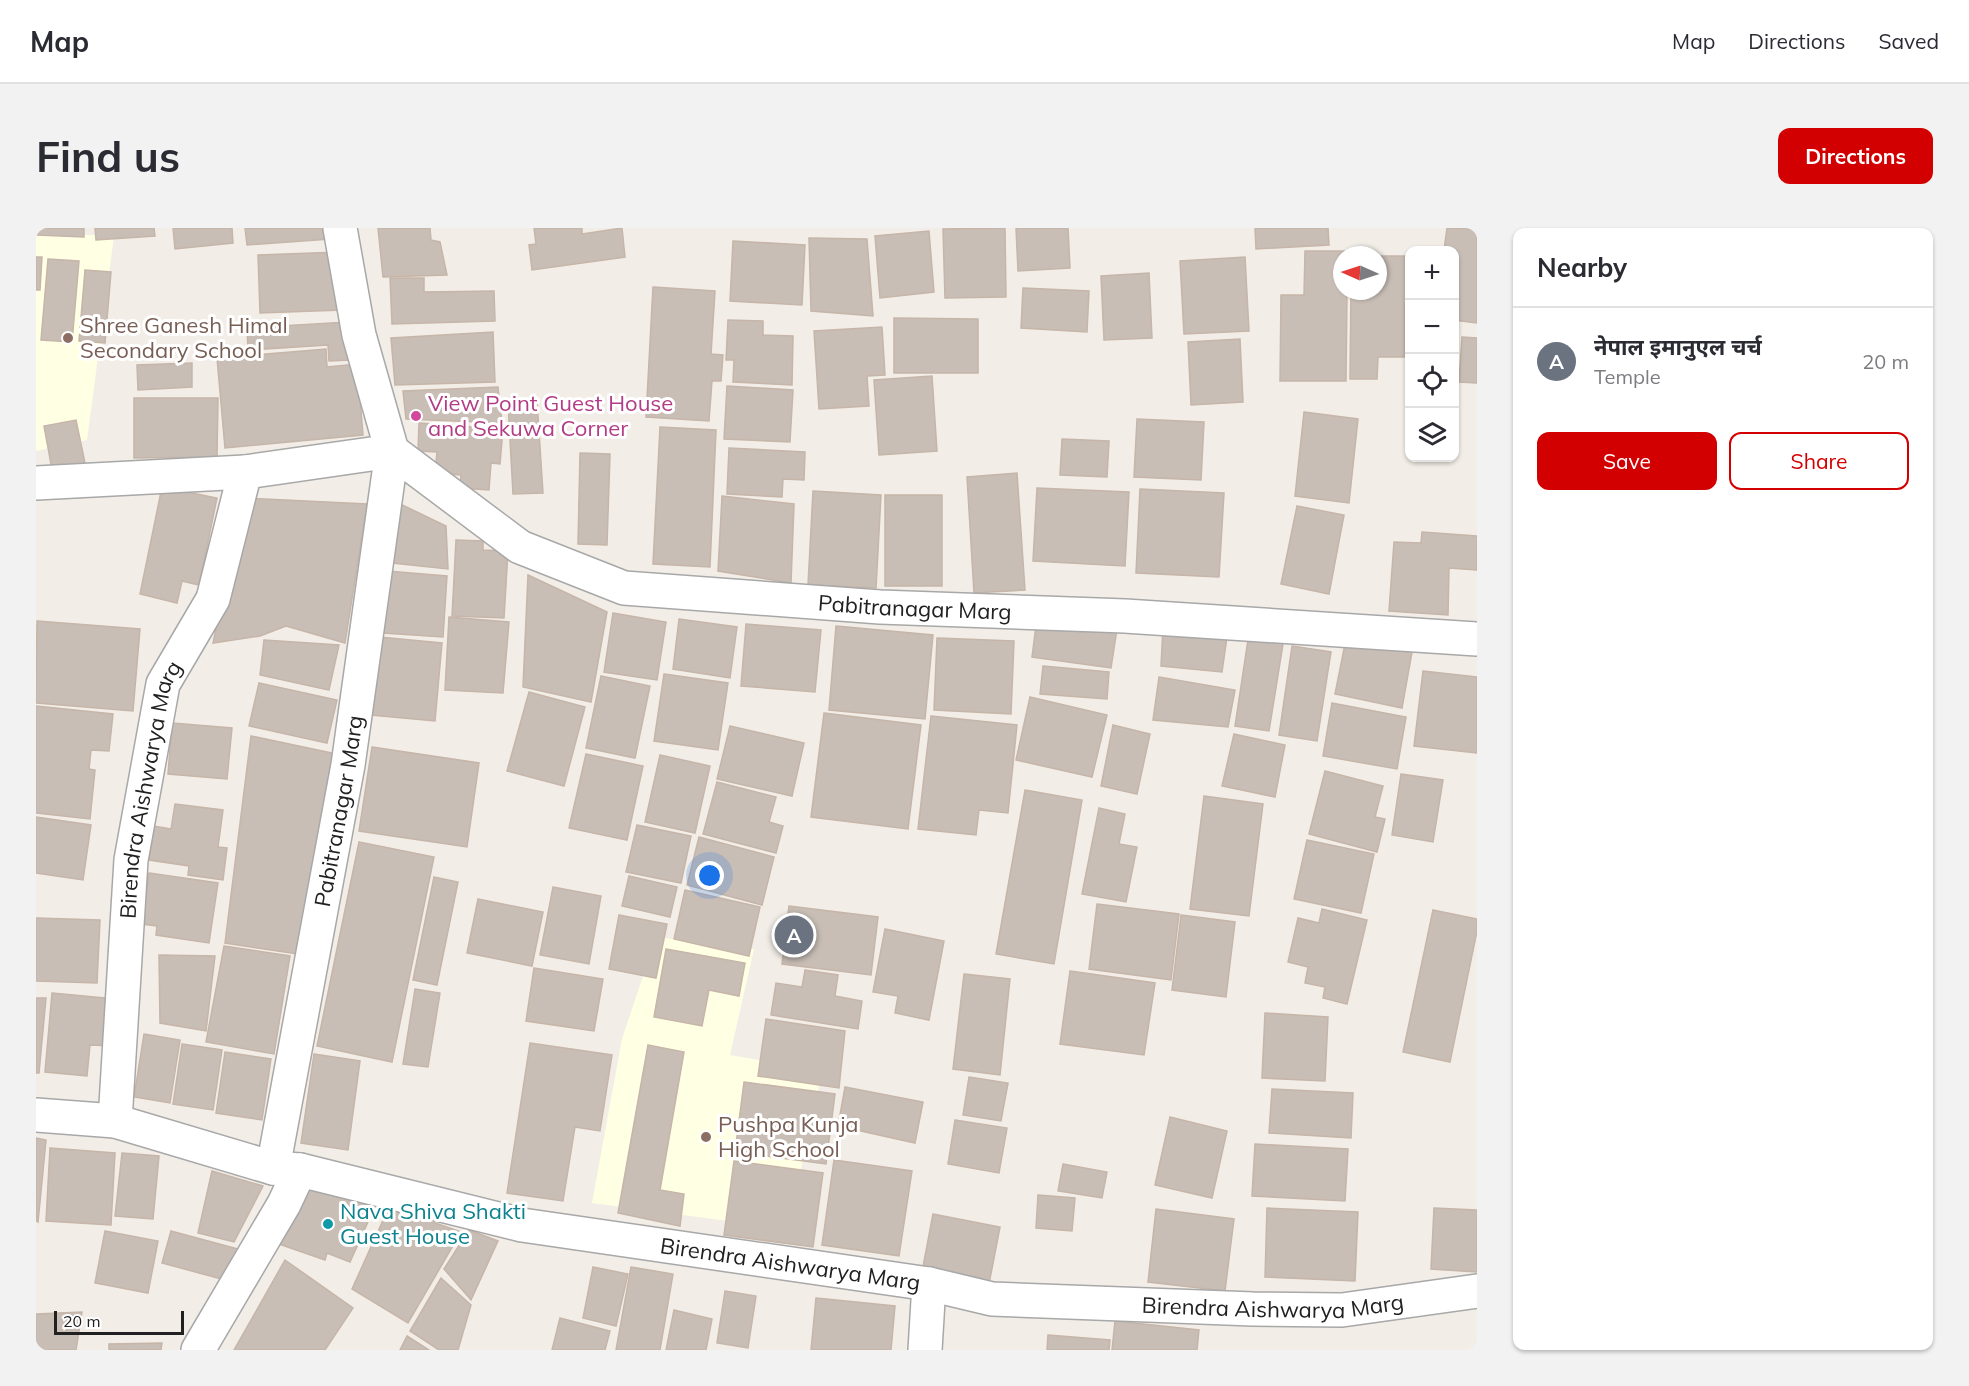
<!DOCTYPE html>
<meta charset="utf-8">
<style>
body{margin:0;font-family:Mulish,"Noto Sans Devanagari",sans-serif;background:#f2f2f3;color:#2b2b33}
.controls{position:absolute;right:18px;top:18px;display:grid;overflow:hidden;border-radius:12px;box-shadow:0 2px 4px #0004}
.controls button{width:54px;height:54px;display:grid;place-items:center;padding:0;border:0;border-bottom:2px solid #e1e1e2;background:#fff;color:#2b2b33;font:30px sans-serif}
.compass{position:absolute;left:1297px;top:18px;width:54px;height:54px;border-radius:50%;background:#fff;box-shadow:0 2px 4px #0004;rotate:273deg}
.scale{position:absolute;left:18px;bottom:15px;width:130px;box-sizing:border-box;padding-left:6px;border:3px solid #212121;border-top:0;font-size:16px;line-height:21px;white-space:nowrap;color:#212121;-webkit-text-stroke:4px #fff;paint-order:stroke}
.you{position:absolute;left:674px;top:648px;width:21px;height:21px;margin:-15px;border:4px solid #fff;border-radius:50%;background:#1a73e8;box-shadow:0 0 0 9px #1a73e833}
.badge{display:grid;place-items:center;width:39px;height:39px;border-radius:50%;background:#d20001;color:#fff;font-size:20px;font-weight:700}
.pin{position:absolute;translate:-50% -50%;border:3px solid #fff;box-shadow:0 2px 6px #0006}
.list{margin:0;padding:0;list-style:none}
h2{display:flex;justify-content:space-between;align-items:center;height:78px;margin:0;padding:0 24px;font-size:26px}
h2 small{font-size:20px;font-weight:400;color:#7c7c81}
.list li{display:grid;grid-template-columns:39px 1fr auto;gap:18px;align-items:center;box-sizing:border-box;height:108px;padding:0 24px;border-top:2px solid #e1e1e2}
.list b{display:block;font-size:22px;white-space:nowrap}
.list p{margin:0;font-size:20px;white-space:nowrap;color:#7c7c81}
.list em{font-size:20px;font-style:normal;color:#7c7c81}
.actions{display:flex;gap:12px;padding:18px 24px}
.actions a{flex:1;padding:14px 0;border:2px solid #d20001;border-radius:12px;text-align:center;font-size:21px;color:#d20001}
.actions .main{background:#d20001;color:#fff}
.icon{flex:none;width:33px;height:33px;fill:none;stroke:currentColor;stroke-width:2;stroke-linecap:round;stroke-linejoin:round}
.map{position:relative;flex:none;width:1441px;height:1122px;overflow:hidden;border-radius:12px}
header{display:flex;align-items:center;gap:36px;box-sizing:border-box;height:84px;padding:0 30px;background:#fff;border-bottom:2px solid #e1e1e2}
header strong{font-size:28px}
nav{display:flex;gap:33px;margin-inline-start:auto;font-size:21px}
.intro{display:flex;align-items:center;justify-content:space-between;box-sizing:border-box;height:144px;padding:0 36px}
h1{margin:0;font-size:42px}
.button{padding:15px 27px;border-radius:12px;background:#d20001;color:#fff;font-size:21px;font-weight:700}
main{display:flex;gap:36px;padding:0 36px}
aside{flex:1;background:#fff;border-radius:12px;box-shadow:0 2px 4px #0004}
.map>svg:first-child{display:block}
.education{fill:#ffffe3}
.building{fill:#c8beb6;stroke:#c6b5a8;stroke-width:1.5}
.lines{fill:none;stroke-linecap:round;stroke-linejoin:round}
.street-casing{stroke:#a8a8a8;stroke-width:36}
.street{stroke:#fff;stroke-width:33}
.education-dot{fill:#8d6e63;stroke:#fff;stroke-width:2}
.hotel-dot{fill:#d1479c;stroke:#fff;stroke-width:2}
.culture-dot{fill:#0f9aa8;stroke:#fff;stroke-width:2}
.labels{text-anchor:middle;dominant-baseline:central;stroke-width:6;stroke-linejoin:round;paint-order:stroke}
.education-label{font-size:22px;fill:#785e54;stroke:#fff;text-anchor:start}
.hotel-label{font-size:22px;fill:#b23c85;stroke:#fff;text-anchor:start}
.street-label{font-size:22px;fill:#212121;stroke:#fff}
.culture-label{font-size:22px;fill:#0d838f;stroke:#fff;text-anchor:start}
</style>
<header>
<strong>Map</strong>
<nav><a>Map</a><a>Directions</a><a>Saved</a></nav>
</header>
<div class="intro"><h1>Find us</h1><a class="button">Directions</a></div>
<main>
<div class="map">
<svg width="1441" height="1122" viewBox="0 0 1441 1122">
<rect width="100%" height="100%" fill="#f2eee7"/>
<!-- education -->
<g class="education">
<path d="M0 5 78 8 51 212 0 223Z"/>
<path d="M620 709 718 721 694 827 786 843 752 1001 556 975 586 811Z"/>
</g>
<!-- building -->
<g class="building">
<path d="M0 0H48V9L0 7Z"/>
<path d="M59 0H118L119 8 60 12Z"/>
<path d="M137 0H196L197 15 139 21Z"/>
<path d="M209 0H293L294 11 211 17Z"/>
<path d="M342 0H394L395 12 404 14 411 47 347 49Z"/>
<path d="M498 0H546V6L586 0 589 29 496 42 493 17 500 16Z"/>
<path d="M969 0 970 69 909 70 907 1Z"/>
<path d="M980 0H1032L1034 40 982 43Z"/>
<path d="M1219 0H1292L1293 17 1220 21Z"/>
<path d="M1411 0 1441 1V95L1418 92V22H1408Z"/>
<path d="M893 3 898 64 844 70 839 8Z"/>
<path d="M773 10 831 11 837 88 775 83Z"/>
<path d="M697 13 769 17 766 77 694 73Z"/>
<path d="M1269 23H1311V27H1306V63H1311L1310 153H1244L1245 67H1268Z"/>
<path d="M304 24 306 82 224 85 222 27Z"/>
<path d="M1342 28H1374V75H1369V129H1342L1341 151H1314L1315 63H1342Z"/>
<path d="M0 29H6L4 62H0Z"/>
<path d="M1209 29 1213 103 1148 106 1144 33Z"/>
<path d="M12 31 43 33 36 114 5 112Z"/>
<path d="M49 42 75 44 69 115 43 113Z"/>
<path d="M1113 45 1116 110 1068 112 1065 48Z"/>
<path d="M354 50H388V64L458 63 459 93 356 96Z"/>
<path d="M617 59 679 63 675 126 687 127 685 153H676L673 193 610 189Z"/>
<path d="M987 60 1053 63 1051 104 985 100Z"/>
<path d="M858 90 942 91V145H858Z"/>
<path d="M692 92 727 93V107L757 108 756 157 697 154 698 132H690Z"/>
<path d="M312 94 315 132 293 133 292 117 212 122 211 100Z"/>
<path d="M846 99 849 147 831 148 833 178 783 181 778 103Z"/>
<path d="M457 104 459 154 359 157 355 110Z"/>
<path d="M1426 109 1441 110V155L1423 154Z"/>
<path d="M1204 111 1207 174 1155 177 1152 114Z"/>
<path d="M290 121 291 139 321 136 327 207 189 220 181 130Z"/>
<path d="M156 135V159L102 162 101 137Z"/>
<path d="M896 148 901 223 843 227 838 152Z"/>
<path d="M691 158 757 162 754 214 688 211Z"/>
<path d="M462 159 466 195 370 191 367 163Z"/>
<path d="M98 170H182L181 229 98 230Z"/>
<path d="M501 173 507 265 477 266 472 175Z"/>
<path d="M1268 184 1322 191 1313 275 1259 268Z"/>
<path d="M1101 191 1168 194 1165 252 1098 249Z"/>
<path d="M40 192 50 240 17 247 8 198Z"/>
<path d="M383 195 467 201 464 236 455 235 453 262 424 260 425 247 399 245 401 224 382 223Z"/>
<path d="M624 199 680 202 674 339 617 336Z"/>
<path d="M1026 211 1073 213 1071 249 1024 247Z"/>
<path d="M693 220 769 224 768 252 747 251 746 269 691 266Z"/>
<path d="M544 225 574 226 571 317 542 316Z"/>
<path d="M981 245 989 362 938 365 931 249Z"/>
<path d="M126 259 181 270 163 357 146 353 141 375 104 366Z"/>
<path d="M1001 260 1093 264 1089 338 997 333Z"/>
<path d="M1104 261 1188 265 1183 349 1100 345Z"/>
<path d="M777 263 845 267 840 360 772 357Z"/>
<rect x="849" y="267" width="57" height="91"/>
<path d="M686 268 758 276 755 355 682 343Z"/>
<path d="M207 270 331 276 309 415 250 398 224 408 177 415Z"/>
<path d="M358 273 410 298 412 341 347 334Z"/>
<path d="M1261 278 1308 287 1293 366 1245 356Z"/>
<path d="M1386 304 1441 308V342L1413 340 1412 387 1353 383 1358 314 1385 315Z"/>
<path d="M420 312 447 313V322L472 323 468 390 416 388Z"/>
<path d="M351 343 411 348 407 409 347 405Z"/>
<path d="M492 347 571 384 555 474 487 459Z"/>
<path d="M577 385 630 394 621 452 568 444Z"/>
<path d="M413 389 473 394 467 465 409 462Z"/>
<path d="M1001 390 1081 401 1075 440 996 429Z"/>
<path d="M643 391 701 399 694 450 637 441Z"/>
<path d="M1 393 104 401 97 483 0 475Z"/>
<path d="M710 396 785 402 779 464 705 458Z"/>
<path d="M800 398 897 407 889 491 793 482Z"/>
<path d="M1127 399 1191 409 1186 444 1125 438Z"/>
<path d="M1213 405 1248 410 1233 503 1199 498Z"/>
<path d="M343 409 406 415 399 493 335 487Z"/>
<path d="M901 410 978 413 975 486 898 482Z"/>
<path d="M1310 411 1376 424 1366 480 1299 466Z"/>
<path d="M228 412 303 417 293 462 224 447Z"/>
<path d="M1256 418 1295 424 1281 513 1243 507Z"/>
<path d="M1007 438 1073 444 1071 471 1004 466Z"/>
<path d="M1387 443 1441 449V525L1378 518Z"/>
<path d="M628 446 692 455 682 522 618 513Z"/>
<path d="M565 448 614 458 599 530 550 520Z"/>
<path d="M1123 449 1199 462 1192 499 1117 492Z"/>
<path d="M223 455 301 472 291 515 213 498Z"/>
<path d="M493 464 549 479 528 558 471 543Z"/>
<path d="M994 469 1071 487 1056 549 980 532Z"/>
<path d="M1296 475 1370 489 1361 541 1287 528Z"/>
<path d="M0 478 77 486 73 523 55 522 53 541 59 542 54 591 0 585Z"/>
<path d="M788 485 885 497 872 601 775 589Z"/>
<path d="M895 488 981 497 972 585 943 582 940 607 882 601Z"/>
<path d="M136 495 196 500 191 551 132 546Z"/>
<path d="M1077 497 1114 506 1101 566 1065 558Z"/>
<path d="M694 498 768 515 756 568 681 551Z"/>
<path d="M1198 506 1249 517 1239 569 1186 558Z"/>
<path d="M215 508 301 526 268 727 189 715Z"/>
<path d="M336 519 443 535 431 619 323 603Z"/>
<path d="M550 526 607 538 591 612 533 600Z"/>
<path d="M624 527 674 538 659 605 609 594Z"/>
<path d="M1289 543 1347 558 1339 589 1349 591 1341 624 1273 606Z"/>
<path d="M1365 546 1407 552 1397 614 1356 607Z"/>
<path d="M681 554 740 569 733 594 747 598 740 625 667 606Z"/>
<path d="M989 562 1046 572 1018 736 960 726Z"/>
<path d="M1168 568 1227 576 1213 688 1154 681Z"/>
<path d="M139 576 187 582 182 619 191 620 187 652 152 647 153 638 113 632 118 598 135 601Z"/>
<path d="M1063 580 1089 586 1083 616 1101 619 1090 674 1046 666Z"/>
<path d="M0 589 55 597 47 652 0 645Z"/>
<path d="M601 597 655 608 645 655 590 644Z"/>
<path d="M663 609 738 629 726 677 651 657Z"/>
<path d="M1271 612 1338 626 1325 685 1258 671Z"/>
<path d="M323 614 398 629 356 834 281 818Z"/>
<path d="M113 645 182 655 173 715 120 707 121 698 106 696Z"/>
<path d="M593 648 641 659 634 689 586 678Z"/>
<path d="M398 649 422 654 401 757 377 752Z"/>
<path d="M517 659 565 668 553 736 504 727Z"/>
<path d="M649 662 724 679 713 728 638 711Z"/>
<path d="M442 671 507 684 496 738 431 725Z"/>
<path d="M1061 676 1143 686 1135 752 1053 741Z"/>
<path d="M753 678 842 689 835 747 746 736Z"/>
<path d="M1286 681 1331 692 1311 776 1287 770 1289 759 1269 755 1272 739 1252 734 1262 690 1283 695Z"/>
<path d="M1397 682 1441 691V703L1414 834 1367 824Z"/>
<path d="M583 687 631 696 620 750 573 741Z"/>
<path d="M1145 687 1199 694 1190 769 1136 762Z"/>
<path d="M0 690 64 692 61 755 0 753Z"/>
<path d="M849 701 908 713 893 792 859 785 862 768 837 764Z"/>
<path d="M188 718 254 728 238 826 170 814Z"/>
<path d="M630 721 709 735 703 768 673 762 666 798 618 789Z"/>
<path d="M123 727 179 728 170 803 124 795Z"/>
<path d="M498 740 567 751 558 803 490 793Z"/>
<path d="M769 742 802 747 799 768 826 773 822 801 735 787 740 755 766 759Z"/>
<path d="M1034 743 1119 755 1108 827 1024 816Z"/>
<path d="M928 746 974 751 964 847 917 841Z"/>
<path d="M379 761 404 765 392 839 367 836Z"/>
<path d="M16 765 79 771 75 818 54 817 51 848 9 844Z"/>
<path d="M0 770H10L3 845H0Z"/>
<path d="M1229 785 1292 789 1289 853 1226 850Z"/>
<path d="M730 791 809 803 803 860 722 848Z"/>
<path d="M108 806 144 812 134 875 98 869Z"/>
<path d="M494 815 576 827 564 903 539 899 527 973 471 965Z"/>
<path d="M146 816 186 822 177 882 137 876Z"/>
<path d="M612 817 648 824 624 962 648 966 644 998 582 985Z"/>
<path d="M189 824 235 831 226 892 180 885Z"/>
<path d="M278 826 324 833 312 922 265 915Z"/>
<path d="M933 849 972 855 965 893 927 887Z"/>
<path d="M708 854 799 866 790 936 699 924Z"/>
<path d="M809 859 887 874 879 915 802 898Z"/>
<path d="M1236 861 1317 865 1315 910 1233 905Z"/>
<path d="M1134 889 1191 903 1176 970 1119 957Z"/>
<path d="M919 892 971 900 963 945 912 936Z"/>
<path d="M0 910 10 912 2 994 0 993Z"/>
<path d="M1219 916 1312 921 1309 973 1216 968Z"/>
<path d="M14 920 79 925 75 997 10 993Z"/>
<path d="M86 925 123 928 117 991 79 988Z"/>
<path d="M798 932 876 943 863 1028 786 1017Z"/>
<path d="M698 933 787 945 777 1019 688 1007Z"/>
<path d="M1027 936 1071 944 1066 970 1022 963Z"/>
<path d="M176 943 227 958 198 1014 162 1005Z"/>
<path d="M274 958 340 976 314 1034 291 1025 289 1032 243 1016Z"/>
<path d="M1002 967 1039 970 1036 1003 1000 1000Z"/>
<path d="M353 979 425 1004 372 1095 316 1061Z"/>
<path d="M1231 980 1322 984 1319 1053 1229 1049Z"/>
<path d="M1398 980 1441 982V1044L1395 1041Z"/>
<path d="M1120 981 1198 991 1189 1063 1112 1054Z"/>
<path d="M897 986 964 999 953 1056 886 1044Z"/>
<path d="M433 1002 462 1013 435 1072 408 1041Z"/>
<path d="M69 1003 122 1013 112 1065 59 1055Z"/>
<path d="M135 1003 202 1021 193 1053 126 1035Z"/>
<path d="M249 1032 317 1080 289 1122H198Z"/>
<path d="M557 1039 592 1046 580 1098 547 1090Z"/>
<path d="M595 1039 637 1046 624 1122H580Z"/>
<path d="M405 1050 435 1077 422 1122H403L374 1103Z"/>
<path d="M689 1063 720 1068 712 1120 681 1115Z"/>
<path d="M780 1070 859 1078 855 1122H775Z"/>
<path d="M638 1082 676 1091 670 1122H630Z"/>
<path d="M46 1084 40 1122H0V1086Z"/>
<path d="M524 1090 574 1103 569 1122H516Z"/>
<path d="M1079 1093 1163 1102 1161 1122H1076Z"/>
<path d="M1012 1107 1074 1112 1073 1122H1011Z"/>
<path d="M371 1108 393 1122H364Z"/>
<path d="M126 1115 125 1122H73V1116Z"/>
</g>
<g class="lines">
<defs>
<g id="street">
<path id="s1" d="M0 255 209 244 356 223 484 319 588 360 844 379 1089 388 1441 411"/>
<path id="s2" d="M0 887 79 893 237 940 264 942 486 997 893 1056 956 1071 1217 1081 1306 1082 1441 1063"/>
<path id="s3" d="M79 893 95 632 127 456 177 371 209 244"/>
<path id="s4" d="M237 940 312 537 356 223 323 107 304 0"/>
<path d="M162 1122 248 976 264 942"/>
<path d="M889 1122 893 1056"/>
</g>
</defs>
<!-- street casing -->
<use href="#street" class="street-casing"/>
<!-- street -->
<use href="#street" class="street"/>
</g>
<!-- markers -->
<g class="education-dot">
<circle cx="32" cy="110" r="6"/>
<circle cx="670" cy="909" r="6"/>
</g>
<circle class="hotel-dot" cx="380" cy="188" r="6"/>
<circle class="culture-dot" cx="292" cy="996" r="6"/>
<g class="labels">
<!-- education labels -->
<g class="education-label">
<text x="44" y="97">Shree Ganesh Himal<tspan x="44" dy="25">Secondary School</tspan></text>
<text x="682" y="896">Pushpa Kunja<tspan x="682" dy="25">High School</tspan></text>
</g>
<!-- hotel labels -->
<g class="hotel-label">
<text x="392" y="175">View Point Guest House<tspan x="392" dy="25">and Sekuwa Corner</tspan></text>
</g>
<!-- street labels -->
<g class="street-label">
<text stroke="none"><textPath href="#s1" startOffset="921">Pabitranagar Marg</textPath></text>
<text stroke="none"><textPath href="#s3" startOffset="334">Birendra Aishwarya Marg</textPath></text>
<text stroke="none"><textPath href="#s4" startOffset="363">Pabitranagar Marg</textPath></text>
<text stroke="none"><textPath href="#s2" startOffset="771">Birendra Aishwarya Marg</textPath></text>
<text stroke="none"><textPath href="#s2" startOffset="1257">Birendra Aishwarya Marg</textPath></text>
</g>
<!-- culture labels -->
<g class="culture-label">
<text x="304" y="983">Nava Shiva Shakti<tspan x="304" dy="25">Guest House</tspan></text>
</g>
</g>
</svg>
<div class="controls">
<button>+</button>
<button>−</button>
<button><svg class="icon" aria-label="locate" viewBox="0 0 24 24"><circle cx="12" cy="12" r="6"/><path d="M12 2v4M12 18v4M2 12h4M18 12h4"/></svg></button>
<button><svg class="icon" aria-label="layers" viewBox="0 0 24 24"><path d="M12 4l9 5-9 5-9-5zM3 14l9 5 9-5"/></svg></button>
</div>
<svg class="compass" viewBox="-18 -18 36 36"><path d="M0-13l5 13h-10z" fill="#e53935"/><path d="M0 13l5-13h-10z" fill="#7c7c81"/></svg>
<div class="scale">20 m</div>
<div class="you"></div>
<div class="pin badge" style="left:758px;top:707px;background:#6b7280">A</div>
</div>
<aside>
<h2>Nearby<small></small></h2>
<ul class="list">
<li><span class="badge" style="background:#6b7280">A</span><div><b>नेपाल इमानुएल चर्च</b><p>Temple</p></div><em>20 m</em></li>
</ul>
<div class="actions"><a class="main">Save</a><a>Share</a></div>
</aside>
</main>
